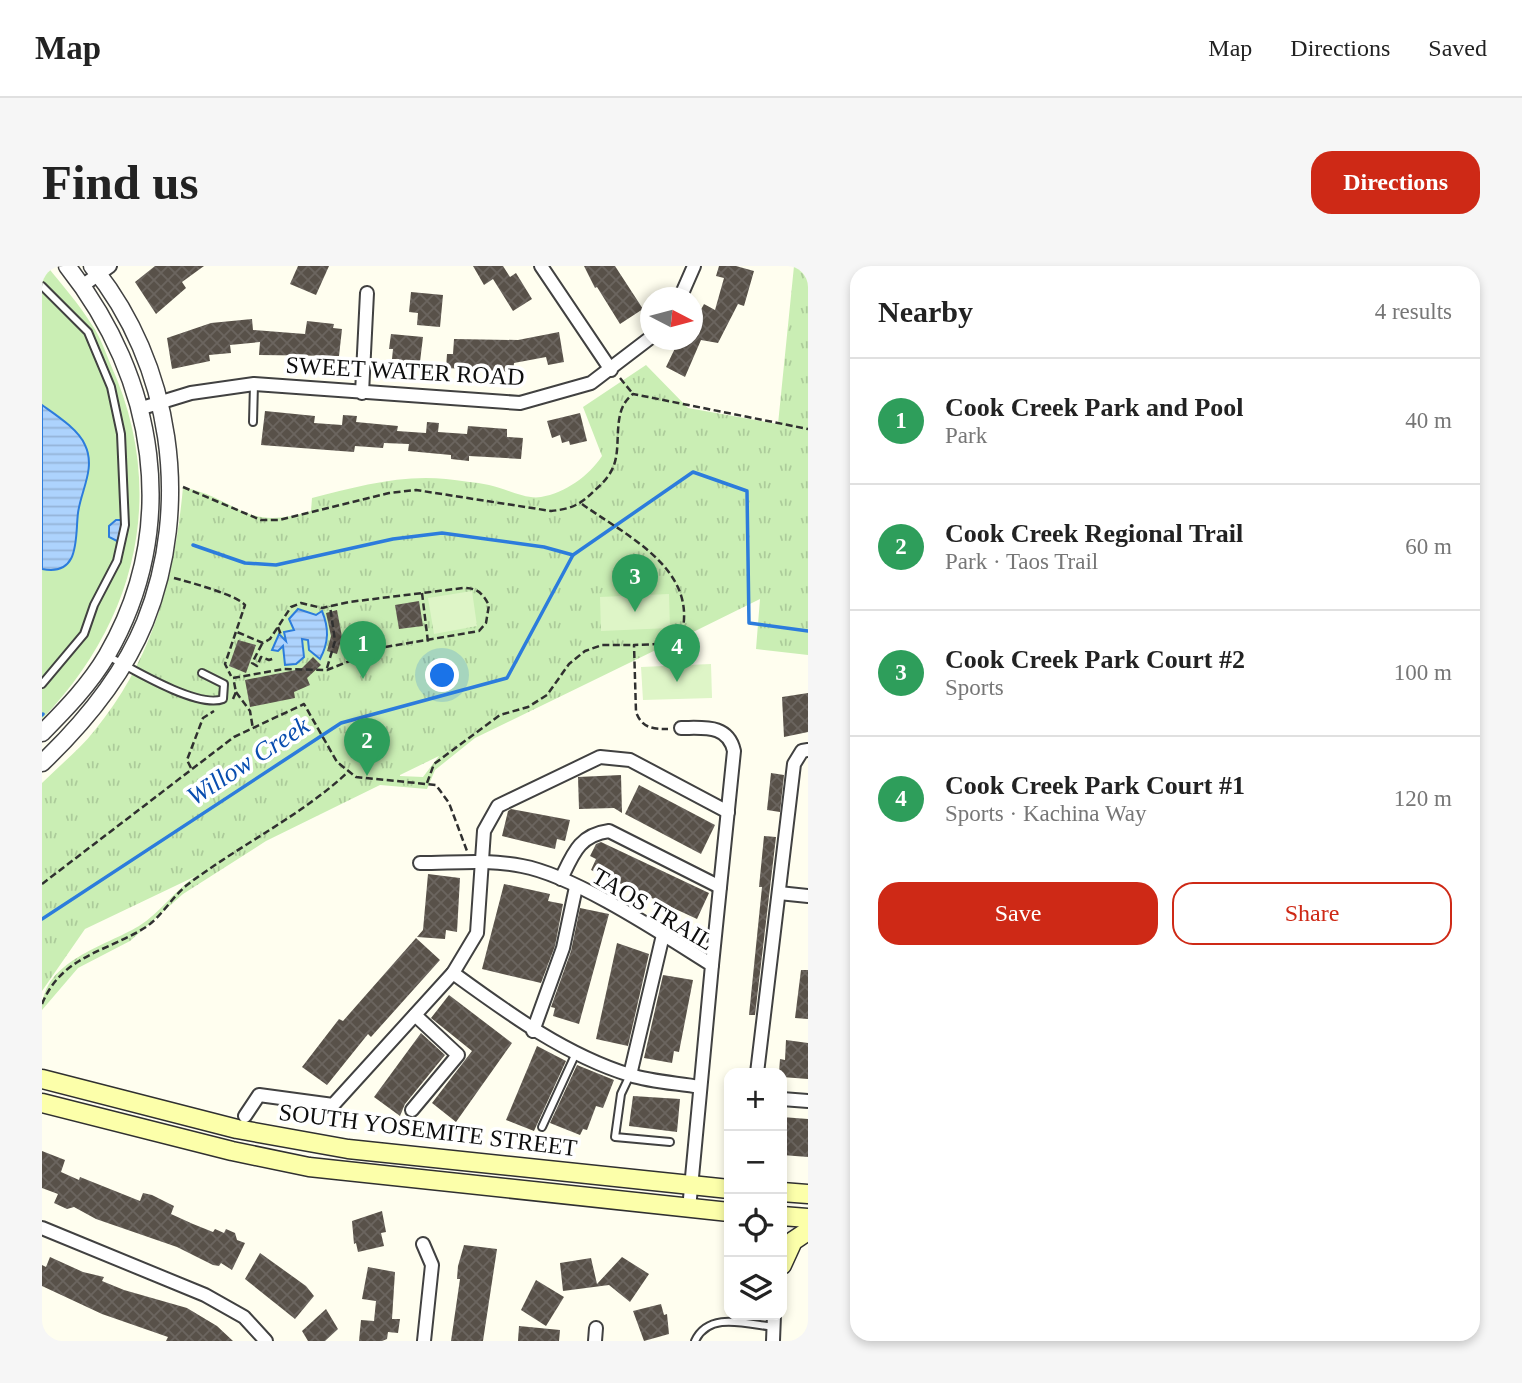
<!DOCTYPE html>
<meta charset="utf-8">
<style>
body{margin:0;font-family:"Times New Roman",serif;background:#f6f6f6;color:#222}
.controls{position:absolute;right:21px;bottom:21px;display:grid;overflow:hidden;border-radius:14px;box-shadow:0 4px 10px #0003}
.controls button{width:63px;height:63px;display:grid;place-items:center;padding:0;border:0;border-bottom:2px solid #e0e0e0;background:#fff;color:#222;font:35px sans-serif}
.compass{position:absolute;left:598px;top:21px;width:63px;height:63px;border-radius:50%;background:#fff;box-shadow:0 4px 10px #0003;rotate:96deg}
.you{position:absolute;left:401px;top:410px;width:24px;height:24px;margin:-18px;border:5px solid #fff;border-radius:50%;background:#1a73e8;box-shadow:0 0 0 10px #1a73e833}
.badge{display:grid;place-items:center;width:46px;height:46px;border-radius:50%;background:#ce2916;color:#fff;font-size:23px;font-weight:700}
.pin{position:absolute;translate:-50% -58px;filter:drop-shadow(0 2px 4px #0008)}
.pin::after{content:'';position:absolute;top:37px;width:24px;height:21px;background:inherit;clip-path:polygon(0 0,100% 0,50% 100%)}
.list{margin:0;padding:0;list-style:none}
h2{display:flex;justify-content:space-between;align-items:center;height:91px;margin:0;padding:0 28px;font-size:30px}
h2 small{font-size:23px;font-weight:400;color:#767676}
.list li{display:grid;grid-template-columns:46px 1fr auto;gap:21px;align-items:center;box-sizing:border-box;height:126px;padding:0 28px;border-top:2px solid #e0e0e0}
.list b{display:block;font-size:26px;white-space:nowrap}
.list p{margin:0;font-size:23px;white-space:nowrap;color:#767676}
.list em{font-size:23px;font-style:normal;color:#767676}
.actions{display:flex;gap:14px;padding:21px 28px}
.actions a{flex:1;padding:16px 0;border:2px solid #ce2916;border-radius:21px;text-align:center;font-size:24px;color:#ce2916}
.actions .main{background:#ce2916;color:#fff}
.icon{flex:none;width:38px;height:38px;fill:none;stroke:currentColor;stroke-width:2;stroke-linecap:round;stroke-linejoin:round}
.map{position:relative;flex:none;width:766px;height:1075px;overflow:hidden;border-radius:21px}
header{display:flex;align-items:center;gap:42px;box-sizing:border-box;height:98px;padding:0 35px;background:#fff;border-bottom:2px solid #e0e0e0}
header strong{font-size:33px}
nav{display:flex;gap:38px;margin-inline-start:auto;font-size:24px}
.intro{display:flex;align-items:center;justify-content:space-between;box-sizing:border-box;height:168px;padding:0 42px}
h1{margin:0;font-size:49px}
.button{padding:18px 32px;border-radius:21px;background:#ce2916;color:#fff;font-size:24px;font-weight:700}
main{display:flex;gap:42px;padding:0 42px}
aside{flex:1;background:#fff;border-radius:21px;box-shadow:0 4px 10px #0003}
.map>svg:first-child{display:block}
.grass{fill:#caeeb4}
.park{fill:url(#park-tufts);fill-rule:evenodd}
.pitch{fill:#def5c7}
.water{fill:url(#water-rules);stroke:#2c7cdc;stroke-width:2}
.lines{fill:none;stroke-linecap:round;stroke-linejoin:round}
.stream{stroke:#2c7cdc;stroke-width:3.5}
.building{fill:url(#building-cross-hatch)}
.service-casing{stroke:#414141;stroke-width:10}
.minor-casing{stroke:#414141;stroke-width:16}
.tertiary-casing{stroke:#414141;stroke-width:19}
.secondary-casing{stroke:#303030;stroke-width:21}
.path{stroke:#303030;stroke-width:2.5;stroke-dasharray:7 3.5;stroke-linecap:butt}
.service{stroke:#fff;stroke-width:6}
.minor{stroke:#fff;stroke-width:12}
.tertiary{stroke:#fff;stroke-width:16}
.secondary{stroke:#fcffaa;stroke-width:18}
.labels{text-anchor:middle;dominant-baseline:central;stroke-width:7;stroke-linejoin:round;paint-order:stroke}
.street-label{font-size:24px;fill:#0e0e0e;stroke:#fff}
.water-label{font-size:26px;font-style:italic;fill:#094daf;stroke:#fff}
</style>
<header>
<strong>Map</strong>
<nav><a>Map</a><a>Directions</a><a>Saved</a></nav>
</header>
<div class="intro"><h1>Find us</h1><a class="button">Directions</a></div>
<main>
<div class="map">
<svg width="766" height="1075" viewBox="0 0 766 1075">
<defs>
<pattern id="park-tufts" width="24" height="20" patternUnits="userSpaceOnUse" patternTransform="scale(1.75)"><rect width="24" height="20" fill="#caeeb4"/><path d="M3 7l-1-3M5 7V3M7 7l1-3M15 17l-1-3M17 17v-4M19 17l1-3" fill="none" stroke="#accb9a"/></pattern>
<pattern id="water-rules" width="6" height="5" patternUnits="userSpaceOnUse" patternTransform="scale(1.75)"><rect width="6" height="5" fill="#add3fd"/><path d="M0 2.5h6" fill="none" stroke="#94b4d8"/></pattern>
<pattern id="building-cross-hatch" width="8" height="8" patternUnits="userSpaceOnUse" patternTransform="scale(1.75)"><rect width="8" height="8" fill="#585149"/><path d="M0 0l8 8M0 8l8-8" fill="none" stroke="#6b655f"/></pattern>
</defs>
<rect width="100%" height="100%" fill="#fffeef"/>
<!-- grass -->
<path class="grass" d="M0 0H5C20 19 37 38 50 59 58 70 63 85 68 97 126 224 96 354 0 453Z"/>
<!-- park -->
<path class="park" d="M752 0H766V389L714 383 718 333 637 373 635 377 624 379 433 472 393 504 385 523 338 519 224 575 141 628 88 675 36 702 0 744C0 695 64 680 97 660 119 646 133 624 154 610L43 663 0 725V517C18 499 38 483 53 464 111 393 133 310 141 221 199 234 202 266 269 245L270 232C312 221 360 208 404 213 418 215 433 216 447 219 462 222 484 234 499 231 523 227 547 210 560 190L541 141 604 99 646 142 736 158ZM397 490 381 511 358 510V509Z"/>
<!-- pitch -->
<g class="pitch">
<path d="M430 325 435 360 392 368 386 332Z"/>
<path d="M627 328 628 362 559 365 558 331Z"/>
<path d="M669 398 670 432 601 434 599 401Z"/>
</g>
<!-- water -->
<g class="water">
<path d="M0 139C14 149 36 163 43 179 54 202 39 224 36 247 33 270 39 311 0 303Z"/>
<path d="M74 254H80L79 272 75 275 67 271V260Z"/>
<path d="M256 343 274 349 280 345C287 362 287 376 278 393L267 384 266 374 260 373 262 391 254 398 243 399 241 380 236 385 230 384 237 368 244 375 242 366 252 364 247 353Z"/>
</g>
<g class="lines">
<!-- stream -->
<g class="stream">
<path d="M151 279 203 297 234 299 351 273 400 267 502 281 531 289"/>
<path d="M0 449 1 448"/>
<path d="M0 653 299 457 465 412 531 289 651 206 705 225 707 357 766 365"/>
</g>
</g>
<!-- building -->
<g class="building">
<path d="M113 0H162L140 16 144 22 114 48 93 16Z"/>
<path d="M256 0H287L274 29 248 18Z"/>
<path d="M431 0H461L468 11 474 7 490 33 471 45 451 13 442 19Z"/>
<path d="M542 0H573L601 43 578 58 555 21 553 22Z"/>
<path d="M677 0H694L712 5 702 40 696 38 676 77 659 74 643 111 624 101 637 74H650V60L662 38 673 44 682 12 674 10Z"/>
<path d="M369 26 401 29 398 61 375 59 376 47 367 46Z"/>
<path d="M210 53 211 64 263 68 265 55 292 58 291 62 300 63 297 90 217 89 218 76 188 79 189 87 167 89 168 95 130 103 125 72 169 57Z"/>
<path d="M517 66 522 96 506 99 504 91 472 97 471 106 404 102 405 88H411L412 73 476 74Z"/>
<path d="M349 68 381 71 377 104 356 102 357 93H350L351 83H347Z"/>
<path d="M223 145 273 150 272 157 300 159 301 149 315 150 314 156 356 160 355 165 384 167 385 156 397 157 396 166 425 168 426 160 465 163V171L481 172 479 193 427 190V195L409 193V189L366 185 367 178 342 177 341 182 313 180 312 186 219 179Z"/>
<path d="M538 147 545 175 528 179 527 175 520 177 518 169 510 172 505 155Z"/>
<path d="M377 335 381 360 357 363 353 339Z"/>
<path d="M295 344 300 371 295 388 285 385 289 370 284 347Z"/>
<path d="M196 374 214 379 204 407 187 400Z"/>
<path d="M271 391 279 399 265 412 268 419 252 426 253 432 208 441 203 414 259 403Z"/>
<path d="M766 427V466L742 471 740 431Z"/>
<path d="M729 507 742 509 738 546 725 544Z"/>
<path d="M579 509 580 547 572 542 537 543 536 511Z"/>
<path d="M597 519 673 559 659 588 583 548Z"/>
<path d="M469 543 528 554 523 575 515 573 513 583 460 570 466 545Z"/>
<path d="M722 570 734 571 713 749H707L720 621H717Z"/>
<path d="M559 576 667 627 655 653 549 604 554 593 548 590 554 578Z"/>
<path d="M386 608 418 612 415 666 404 664 403 673 375 671 381 664Z"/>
<path d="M462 618 508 628 506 635 521 638 513 680 499 717 440 703Z"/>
<path d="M538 642 567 648 537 758 511 750 513 742 509 741 529 685Z"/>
<path d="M374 672 398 694 329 771 326 768 285 819 260 801 297 753 301 755Z"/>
<path d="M575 677 607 688 586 780 554 773Z"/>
<path d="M759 704H766V753L753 752Z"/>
<path d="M621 709 651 714 637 786 632 785 630 797 602 792Z"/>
<path d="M407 729 470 777 414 856 390 837 430 785 389 752Z"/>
<path d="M379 767 403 789 363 838 358 850 332 831Z"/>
<path d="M744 774 766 777V813L740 811 737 807 738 793 743 794Z"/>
<path d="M495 780 524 795 492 865 464 854Z"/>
<path d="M535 799 572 814 561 842 554 840 545 864 541 863 538 869 508 857Z"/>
<path d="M591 830 638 833 635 866 587 860Z"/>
<path d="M740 851 766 853V891L740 889Z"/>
<path d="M0 885 23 894 19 906 37 914 38 911 98 935 101 927 110 929 132 940 129 948 151 958 171 966 173 963 182 967 184 963 193 967 195 974 203 977 190 1004 179 997 177 1000 171 999 135 981 54 953 32 941 25 943 12 937 16 928 0 922Z"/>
<path d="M340 945 344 966 339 967 342 980 316 986 314 977 312 978 310 955Z"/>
<path d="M422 979 455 983 441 1075H409L418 1013H415L416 1000Z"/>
<path d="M218 987 264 1020 272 1030 253 1053 203 1013Z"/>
<path d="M8 991 41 1006 62 1011 60 1015 82 1024 145 1042 175 1060 191 1075H124L126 1071 60 1048 0 1020V999L4 1001Z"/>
<path d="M580 991 607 1008 588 1036 567 1019 521 1025 518 997 549 992 555 1018Z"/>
<path d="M326 1001 353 1006 350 1053H358L356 1067 346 1066 345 1073 340 1075H317L319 1054 332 1055 334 1035 320 1033Z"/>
<path d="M494 1014 522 1031 504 1060 479 1044Z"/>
<path d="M619 1038 622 1049 625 1048 627 1068 602 1075 591 1045Z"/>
<path d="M284 1043 296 1063 283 1075H266L260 1065Z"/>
<path d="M477 1060 518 1064 517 1075H476Z"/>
</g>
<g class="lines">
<defs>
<g id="service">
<path d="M0 20 46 66 69 121 79 168 83 259 75 295 52 339 42 368 0 418"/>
<path d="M211 156 212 118"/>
<path d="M66 390C90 403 156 443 181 433L182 418 160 407"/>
<path d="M588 809 579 828 573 871 628 876"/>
<path d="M500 861 534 787"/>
<path d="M653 1075C667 1045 704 1058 732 1061"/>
<path d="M766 1075V1071"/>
</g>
<g id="minor">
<path d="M499 0 569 104"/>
<path d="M40 20 68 0"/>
<path d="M638 32 652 0"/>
<path d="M320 127 325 27"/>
<path d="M100 142 149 127 212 118 478 137 549 117 608 72"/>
<path d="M639 462C662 462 686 458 692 485L670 699"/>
<path d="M378 597C412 597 446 593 480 600 534 610 622 669 670 699L647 943"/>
<path d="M519 613C531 588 537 569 567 565L678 621"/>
<path d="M737 627 766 630"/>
<path d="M411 707C466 747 523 789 588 809 610 816 635 817 658 821"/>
<path d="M491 765 521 682 534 621"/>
<path d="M715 807 752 498 760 485 766 484"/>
<path d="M588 809 621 669"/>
<path d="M740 833 766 835"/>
<path d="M370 844 416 789 373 749"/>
<path d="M203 850 217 829 291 839 411 707 435 667 442 565 456 540 558 491 588 494 686 546"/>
<path d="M0 962 163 1029 202 1051 224 1075"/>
<path d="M381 978 390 999 382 1075"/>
<path d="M553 1075 554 1062"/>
<path d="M731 1075 732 1049"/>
</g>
<g id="tertiary">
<path d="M0 467C24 443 48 418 65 389 139 261 114 112 25 0"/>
<path d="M0 497C42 457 81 410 103 356 150 239 130 98 50 0"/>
</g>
<g id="secondary">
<path d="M0 813 195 863 306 883 687 923"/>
<path d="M0 837 190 885 267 901 687 946"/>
<path d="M740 926 766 928"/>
<path d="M740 950 766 952"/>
<path d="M740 999 751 975 766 965"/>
</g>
</defs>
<!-- service casing -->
<use href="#service" class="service-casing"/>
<!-- minor casing -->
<use href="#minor" class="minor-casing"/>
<!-- tertiary casing -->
<use href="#tertiary" class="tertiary-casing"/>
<!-- secondary casing -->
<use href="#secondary" class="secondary-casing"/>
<!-- path -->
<g class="path">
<path d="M578 112 591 128"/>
<path d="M141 221 219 254H237L347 227 374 224 509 245C529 243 538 239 552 225 560 218 568 210 572 199 580 177 569 144 591 128L766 163"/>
<path d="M540 238C580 267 645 297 642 353 641 381 612 378 592 379L594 446C600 462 610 463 626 463"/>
<path d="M132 312C147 316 195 329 203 339L183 398 189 410"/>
<path d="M380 327 386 376"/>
<path d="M236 361 239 369"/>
<path d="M220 378 210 397 215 400 219 391 227 394 233 392"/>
<path d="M285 402 293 375 288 340"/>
<path d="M191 412 242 403 285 404 343 381 437 365 444 357 447 339C440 327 436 322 421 322L307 336 280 342 259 337 249 341 228 373 221 377 195 366"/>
<path d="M194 426 208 445 211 463"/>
<path d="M191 433 194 426 192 416"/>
<path d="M149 502 145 494 161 452 172 445"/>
<path d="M385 517 392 498 458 449 486 441 505 429 527 398 543 385 560 379H592"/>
<path d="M0 618 192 471 262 438 295 496 314 511 394 519 407 537 425 585"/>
<path d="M0 738C20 689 65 686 104 661 120 650 130 631 145 619 196 580 259 550 306 506"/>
</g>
<!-- service -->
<use href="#service" class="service"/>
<!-- minor -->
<use href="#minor" class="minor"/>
<!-- tertiary -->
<use href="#tertiary" class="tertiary"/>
<!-- secondary -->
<use href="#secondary" class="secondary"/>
</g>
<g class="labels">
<!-- street labels -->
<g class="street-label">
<text transform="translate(363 105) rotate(3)">SWEET WATER ROAD</text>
<text transform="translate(611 643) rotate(31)">TAOS TRAIL</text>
<text transform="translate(386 864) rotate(7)">SOUTH YOSEMITE STREET</text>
</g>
<!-- water labels -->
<g class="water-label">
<text transform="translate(206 495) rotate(-33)">Willow Creek</text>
</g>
</g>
</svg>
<div class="controls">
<button>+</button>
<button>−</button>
<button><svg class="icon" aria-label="locate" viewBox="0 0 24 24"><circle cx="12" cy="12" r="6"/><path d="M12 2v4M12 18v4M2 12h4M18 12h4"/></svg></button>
<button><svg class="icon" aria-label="layers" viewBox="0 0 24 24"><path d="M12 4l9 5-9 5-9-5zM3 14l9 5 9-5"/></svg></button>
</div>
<svg class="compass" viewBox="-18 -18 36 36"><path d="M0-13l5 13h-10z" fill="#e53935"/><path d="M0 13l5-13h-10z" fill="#767676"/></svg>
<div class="you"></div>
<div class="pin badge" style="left:321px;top:413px;background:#2e9e5b">1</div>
<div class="pin badge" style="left:325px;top:510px;background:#2e9e5b">2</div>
<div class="pin badge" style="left:593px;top:346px;background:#2e9e5b">3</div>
<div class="pin badge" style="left:635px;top:416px;background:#2e9e5b">4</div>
</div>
<aside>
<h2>Nearby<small>4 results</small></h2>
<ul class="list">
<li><span class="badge" style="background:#2e9e5b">1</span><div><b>Cook Creek Park and Pool</b><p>Park</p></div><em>40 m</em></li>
<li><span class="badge" style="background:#2e9e5b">2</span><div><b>Cook Creek Regional Trail</b><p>Park · Taos Trail</p></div><em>60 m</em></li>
<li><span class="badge" style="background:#2e9e5b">3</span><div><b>Cook Creek Park Court #2</b><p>Sports</p></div><em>100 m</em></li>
<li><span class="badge" style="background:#2e9e5b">4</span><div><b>Cook Creek Park Court #1</b><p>Sports · Kachina Way</p></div><em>120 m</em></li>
</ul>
<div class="actions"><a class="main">Save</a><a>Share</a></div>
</aside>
</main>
